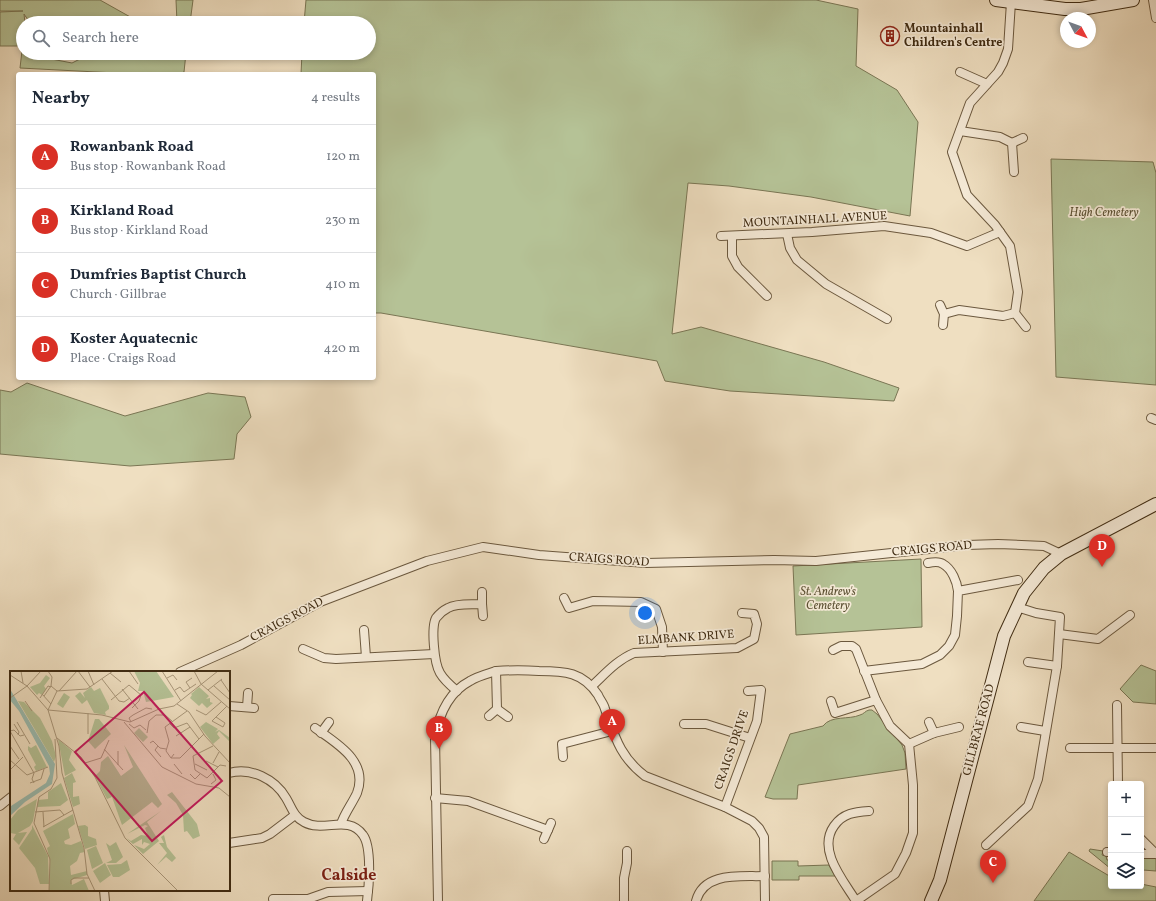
<!DOCTYPE html>
<meta charset="utf-8">
<style>
body{margin:0;font-family:Vollkorn,serif;background:#f6f6f7;color:#1f2937}
.controls{position:absolute;right:12px;bottom:12px;display:grid;overflow:hidden;border-radius:4px;box-shadow:0 2px 6px #0003}
.controls button{width:36px;height:36px;display:grid;place-items:center;padding:0;border:0;border-bottom:1px solid #e0e1e3;background:#fff;color:#1f2937;font:20px sans-serif}
.compass{position:absolute;left:1060px;top:12px;width:36px;height:36px;border-radius:50%;background:#fff;box-shadow:0 2px 6px #0003;rotate:131deg}
.you{position:absolute;left:645px;top:613px;width:14px;height:14px;margin:-10px;border:3px solid #fff;border-radius:50%;background:#1a73e8;box-shadow:0 0 0 6px #1a73e833}
.badge{display:grid;place-items:center;width:26px;height:26px;border-radius:50%;background:#d93025;color:#fff;font-size:13px;font-weight:700}
.pin{position:absolute;translate:-50% -33px;filter:drop-shadow(0 1px 2px #0008)}
.pin::after{content:'';position:absolute;top:21px;width:14px;height:12px;background:inherit;clip-path:polygon(0 0,100% 0,50% 100%)}
.list{margin:0;padding:0;list-style:none}
h2{display:flex;justify-content:space-between;align-items:center;height:52px;margin:0;padding:0 16px;font-size:17px}
h2 small{font-size:13px;font-weight:400;color:#747a83}
.list li{display:grid;grid-template-columns:26px 1fr auto;gap:12px;align-items:center;box-sizing:border-box;height:64px;padding:0 16px;border-top:1px solid #e0e1e3}
.list b{display:block;font-size:15px;white-space:nowrap}
.list p{margin:0;font-size:13px;white-space:nowrap;color:#747a83}
.list em{font-size:13px;font-style:normal;color:#747a83}
.icon{flex:none;width:22px;height:22px;fill:none;stroke:currentColor;stroke-width:2;stroke-linecap:round;stroke-linejoin:round}
.map{position:relative;flex:none;width:1156px;height:901px;overflow:hidden}
.search{position:absolute;background:#fff;box-shadow:0 2px 6px #0003;left:16px;top:16px;width:360px;height:44px;display:flex;align-items:center;gap:10px;box-sizing:border-box;padding:0 14px;border-radius:22px;color:#747a83;font-size:15px}
.panel{position:absolute;background:#fff;box-shadow:0 2px 6px #0003;left:16px;top:72px;width:360px;height:308px;border-radius:4px}
.map>svg:first-child{display:block}
.green{fill:#b5c296;stroke:#7a7654}
.lines{fill:none;stroke-linecap:round;stroke-linejoin:round}
.street-casing{stroke:#6b583e;stroke-width:10}
.secondary-casing{stroke:#3f2b12;stroke-width:14}
.street{stroke:#f5ead7;stroke-width:8}
.secondary{stroke:#f5ead7;stroke-width:12}
.labels{text-anchor:middle;dominant-baseline:central;stroke-width:3.5;stroke-linejoin:round;paint-order:stroke}
.poi-label{font-size:12px;font-weight:bold;fill:#3f2b12;stroke:#f5ead7;text-anchor:start}
.park-label{font-size:12px;font-style:italic;fill:#5c5133;stroke:#f5ead7}
.street-label{font-size:12px;fill:#3f2b12;stroke:#f5ead7}
.district-label{font-size:16px;font-weight:bold;fill:#7a1f14;stroke:#f5ead7}
.inset-road{fill:none;stroke:#a9977b;stroke-width:1}
.view{fill:#c2185b;fill-opacity:0.15;stroke:#c2185b;stroke-width:2}
.inset-edge{fill:none;stroke:#3f2b12;stroke-width:2}
</style>
<div class="map">
<svg width="1156" height="901" viewBox="0 0 1156 901">
<rect width="100%" height="100%" fill="#efdfc1"/>
<filter id="stains"><feTurbulence type="fractalNoise" baseFrequency=".005" numOctaves="4"/><feColorMatrix values="0 0 0 0 .2 0 0 0 0 .09 0 0 0 0 .02 0 0 0 .5 -.17"/></filter>
<radialGradient id="worn" r=".72"><stop offset=".6" stop-color="#630" stop-opacity="0"/><stop offset="1" stop-color="#630" stop-opacity=".3"/></radialGradient>
<!-- green -->
<g class="green">
<path d="M0 0H100L141 23H54L51 19 30 23 24 14 25 23 26 20 29 23H23V37L20 46H0V12L23 11H0Z"/>
<path d="M176 0H193L190 23H177Z"/>
<path d="M306 0H816L858 9 856 66 897 90 918 122 910 216 811 197 729 186 688 183 672 334 701 327 824 362 899 388 894 401 730 391 665 381 657 361 381 313H374V74H301L302 53H369V23H304Z"/>
<path d="M23 42V53H40L41 57 72 63 84 57 115 58 116 53H138L137 59H161L165 53H186L184 72 178 74H135L20 68Z"/>
<path d="M1051 159 1153 162 1156 173V385L1056 377Z"/>
<path d="M27 383 125 416 208 393 245 397 251 417 237 434 234 459 130 466 0 454V390L11 392Z"/>
<path d="M921 559 922 627 796 635 793 566Z"/>
<path d="M1141 665 1156 671V704L1133 702 1120 689Z"/>
<path d="M869 710H872L877 714 902 745 905 753 906 769 798 785 797 799H773L765 797 790 734 823 726C831 715 849 720 860 715 864 714 865 711 869 710Z"/>
<path d="M1090 849 1103 851 1102 855 1106 856 1107 860H1111V869L1089 851Z"/>
<path d="M1069 852 1111 877V886H1141V884L1156 887V901H1034Z"/>
<path d="M1141 856 1151 857 1156 859V871L1143 870 1141 877Z"/>
<path d="M798 861V866L829 865 835 876H799V880H772V861Z"/>
</g>
<g class="lines">
<defs>
<g id="street">
<path d="M1153 0 1156 18"/>
<path d="M1011 2 1008 49 1003 63 998 72 970 103 952 152 967 195 995 225 1010 246 1018 292 1015 313 1026 327"/>
<path d="M960 72 987 84"/>
<path d="M960 131 1000 137 1012 143 1014 172"/>
<path d="M1012 143 1023 138"/>
<path d="M787 234 790 248 797 260 826 284 887 319"/>
<path d="M721 236 812 232 884 226 931 233 967 246 1000 232"/>
<path d="M732 236V256L738 267 767 296"/>
<path d="M940 305 944 314 943 325"/>
<path d="M944 314 959 310 1003 316 1015 313"/>
<path d="M1151 418 1156 420"/>
<path d="M928 563C933 562 939 561 943 564 952 569 957 582 958 591"/>
<path d="M482 592V604"/>
<path d="M564 598 569 608 593 601 641 602 656 609 662 627 663 652"/>
<path d="M364 630 366 657"/>
<path d="M1059 634 1098 639 1130 615"/>
<path d="M303 649 324 658 336 659 434 654"/>
<path d="M833 650 841 646H852L856 649 876 700 890 726 909 744 913 785V833L906 853 895 874 856 901"/>
<path d="M1028 662 1057 666"/>
<path d="M864 671 922 664 940 655 949 646 955 635 957 616 958 591 1018 580"/>
<path d="M180 672 241 645 320 602 427 561 483 547 539 555 646 563 774 560 816 561 967 545 998 544 1044 546 1061 554"/>
<path d="M592 686C605 674 617 660 634 653L737 648 754 639 757 624 754 614 742 613"/>
<path d="M457 691C451 686 444 680 440 673 434 663 431 627 436 618 439 614 444 610 448 608 457 603 472 605 482 604L483 616"/>
<path d="M831 701 835 713 876 700"/>
<path d="M1117 705 1118 784"/>
<path d="M229 706 254 708"/>
<path d="M247 707 248 693"/>
<path d="M489 716 497 709"/>
<path d="M508 717 497 709 496 671C511 670 525 670 539 671 565 671 583 672 598 695 600 700 604 704 605 709 615 737 620 757 645 776L725 807 752 821 759 828 764 837 765 901"/>
<path d="M929 722 934 733"/>
<path d="M684 724H706L750 738"/>
<path d="M1021 727 1045 731"/>
<path d="M315 728C336 743 369 761 357 793 352 804 345 812 341 824"/>
<path d="M321 733 329 722"/>
<path d="M909 744 934 733 959 727"/>
<path d="M1070 748H1156"/>
<path d="M563 757 562 744 612 731"/>
<path d="M229 773C251 767 275 779 286 798 292 808 294 817 304 822 324 833 348 814 363 835 372 847 369 886 367 901"/>
<path d="M435 798 468 801 548 830 551 823"/>
<path d="M0 806 11 797"/>
<path d="M725 807 757 721 761 690 748 691"/>
<path d="M544 839 548 830"/>
<path d="M1141 839 1156 854"/>
<path d="M229 843 262 838 270 834 295 815"/>
<path d="M986 845 1028 806 1038 779 1057 666 1060 617 1036 613 1017 607"/>
<path d="M1107 852H1111"/>
<path d="M1141 854H1155"/>
<path d="M104 890 105 901"/>
<path d="M273 899H308L328 892 368 891"/>
<path d="M438 901 435 737C439 715 449 692 470 681 478 676 487 674 496 671"/>
<path d="M624 901V878L627 863V851"/>
<path d="M696 901C704 871 741 877 765 876"/>
<path d="M856 901C843 880 817 850 834 826 843 813 855 812 869 811"/>
</g>
<g id="secondary">
<path d="M996 0 1065 9H1081L1133 0"/>
<path d="M931 901 940 880 1004 636 1024 593 1044 568 1061 554 1156 504"/>
</g>
</defs>
<!-- street casing -->
<use href="#street" class="street-casing"/>
<!-- secondary casing -->
<use href="#secondary" class="secondary-casing"/>
<!-- street -->
<use href="#street" class="street"/>
<!-- secondary -->
<use href="#secondary" class="secondary"/>
</g>
<!-- icons -->
<defs>
<symbol id="building-ring" viewBox="-11 -11 22 22"><circle r="9.5" fill="#f5ead7" stroke="#8f2418" stroke-width="1.5"/><path d="M-4-6H4V6H1V3H-1V6H-4ZM-2.5-4.3h1.7v1.8h-1.7ZM.8-4.3h1.7v1.8H.8ZM-2.5-1h1.7V.8h-1.7ZM.8-1h1.7V.8H.8Z" fill="#8f2418"/></symbol>
</defs>
<g fill-rule="evenodd">
<use href="#building-ring" x="879" y="25" width="22" height="22"/>
</g>
<g class="labels">
<!-- poi labels -->
<g class="poi-label">
<text x="904" y="29">Mountainhall<tspan x="904" dy="14">Children's Centre</tspan></text>
</g>
<!-- park labels -->
<g class="park-label">
<text x="1104" y="213">High Cemetery</text>
<text x="828" y="592">St. Andrew's<tspan x="828" dy="14">Cemetery</tspan></text>
</g>
<!-- street labels -->
<g class="street-label">
<text transform="translate(815 220) rotate(-3)">MOUNTAINHALL AVENUE</text>
<text transform="translate(932 549) rotate(-5)">CRAIGS ROAD</text>
<text transform="translate(609 560) rotate(4)">CRAIGS ROAD</text>
<text transform="translate(287 620) rotate(-28)">CRAIGS ROAD</text>
<text transform="translate(686 638) rotate(-4)">ELMBANK DRIVE</text>
<text transform="translate(979 730) rotate(-75)">GILLBRAE ROAD</text>
<text transform="translate(732 750) rotate(-71)">CRAIGS DRIVE</text>
</g>
<!-- district labels -->
<g class="district-label">
<text x="349" y="876">Calside</text>
</g>
</g>
<!-- overview -->
<g transform="translate(10 671)">
<rect width="220" height="220" fill="#efdfc1"/>
<path d="M124 0H146L164 26 136 31 133 20H128L130 12ZM36 4 40 7 34 15 36 18 32 24 29 22 27 24 20 16 30 12ZM81 16 84 20 90 17 99 35V38L95 41 96 44 84 42 77 29 72 33 65 25 70 21 75 27 73 22ZM189 16 199 25 196 28 200 27V31L203 32 197 37 192 32 189 35 180 27 182 24 181 23ZM54 22 60 26 53 37 47 33ZM8 30 14 31 30 47 42 70 46 85 44 91ZM85 48H89L101 63 85 78 78 70ZM196 51 208 58 205 61 209 59 220 67V71L209 60 207 63 210 67 203 73 190 56ZM129 57 138 66 133 71 124 62ZM48 68 62 80 59 89 66 99 55 105ZM26 74 37 96 26 100 24 96 26 94 18 79V75L21 77ZM114 74 152 133 148 137 142 131 112 154 102 126 97 128 85 105 90 100 91 91 98 85 111 105 123 96ZM62 102 66 111 63 112V126L69 125 70 133 63 136 54 107ZM51 112 58 129 50 135 27 136 28 129 38 128V121ZM162 121 187 153 190 165 183 168 177 160 174 161 173 144 166 132 157 124ZM27 128 23 150 20 155 8 162 17 161 9 174 3 168 6 163 0 162V149L8 139ZM151 140 137 151 149 170 133 183 124 174 134 178 140 173 134 171 132 174V168L123 173 116 167 121 170 131 164 138 165 135 157 138 155 135 154 117 163ZM63 143 65 153 58 158 60 167 54 170 55 173 61 174 71 170 75 181 70 182 67 190 60 195 61 204 77 200V204L61 209 62 214 74 208 79 220H39L40 191 37 177 40 175 33 160ZM22 154 38 185 39 213H30L25 197 9 177 22 158ZM75 154 78 156V165L86 168 87 174 75 178 68 155ZM154 164 157 176 166 187 162 191 156 186 147 194 157 182 149 172H154L151 166ZM106 171 113 186 106 192H96L102 189 96 172 100 175ZM86 175 93 192 82 198 77 179ZM117 189 120 199 109 206H103L97 194 111 193ZM95 192 101 204 90 212 83 200Z" fill="#b5c296"/>
<path d="M0 18 45 93 42 113 15 131 0 145 1 135 36 112 40 103 39 95 9 40 0 29Z" fill="#9abdb2"/>
<path class="inset-road" d="M11 0 13 12M38 0 42 6 41 15 47 20M68 0 80 16M78 0 84 14M119 0 128 13M152 0 171 30M184 0 191 13 220 38M100 2 111 11M0 4 17 15 38 39 49 75 52 102 74 177 77 203 85 220M157 7 163 4 167 9M92 8 109 30 114 31 120 27M211 9 220 22M204 15 220 29M180 17 176 11 182 7M112 18 128 38M165 19 170 16 174 21 186 13M198 19 212 8M47 20 38 39 92 44 120 51 149 38 164 35 208 0M47 20 77 18 103 0M49 20 67 0M32 23 41 33M34 25 41 15M0 27 17 15 31 0M30 27 38 15 41 16M101 29 119 14 131 24 129 30 122 37M15 30 22 40M167 33 179 41 195 65 220 92M186 39 196 44 211 31M206 46 215 52 213 56 202 50 217 35M7 51 20 73M114 51 152 96 186 113 209 117 220 126M121 51 119 47 123 44 136 37 142 38M159 52 164 57 177 52 189 68M4 53 9 61 8 64M119 53 124 57 130 54 136 59M0 60 24 102 22 108 24 112M0 60 4 59 10 65 14 64M137 62 139 50 146 44H155L162 50M78 63V42M166 65 180 56M47 67 71 86 85 106 115 167 168 220M140 72 143 70 150 77 156 78M0 75 9 88M148 75 145 79 151 86M203 75 183 85 185 99 197 107 210 94 216 95M94 78 113 99M108 80V94M164 83 161 87 156 80 159 70 155 56 177 40M161 87H170L194 63M0 89 17 104 38 96M196 90 208 96M75 92 91 87 99 69M203 92 209 81M164 93 172 103M185 93 197 99M0 99 13 86M180 103 185 108 190 103M20 112 31 108 34 98M201 113 206 109 203 103M25 141 50 139 54 144M33 141 34 156M33 156 63 139M61 213V209L64 207H79M39 220 40 188 24 152 29 126 41 118 47 107 45 68"/>
<path class="view" d="M134 21 212 110 142 170 65 81Z"/>
<rect width="220" height="220" class="inset-edge"/>
</g>
<rect width="100%" height="100%" filter="url(#stains)"/>
<rect width="100%" height="100%" fill="url(#worn)"/>
</svg>
<div class="controls">
<button>+</button>
<button>−</button>
<button><svg class="icon" aria-label="layers" viewBox="0 0 24 24"><path d="M12 4l9 5-9 5-9-5zM3 14l9 5 9-5"/></svg></button>
</div>
<svg class="compass" viewBox="-18 -18 36 36"><path d="M0-13l5 13h-10z" fill="#e53935"/><path d="M0 13l5-13h-10z" fill="#747a83"/></svg>
<div class="you"></div>
<div class="pin badge" style="left:612px;top:742px">A</div>
<div class="pin badge" style="left:439px;top:749px">B</div>
<div class="pin badge" style="left:993px;top:883px">C</div>
<div class="pin badge" style="left:1102px;top:567px">D</div>
<div class="search"><svg class="icon" aria-label="search" viewBox="0 0 24 24"><circle cx="10" cy="10" r="6"/><path d="M15 15l6 6"/></svg>Search here</div>
<section class="panel">
<h2>Nearby<small>4 results</small></h2>
<ul class="list">
<li><span class="badge">A</span><div><b>Rowanbank Road</b><p>Bus stop · Rowanbank Road</p></div><em>120 m</em></li>
<li><span class="badge">B</span><div><b>Kirkland Road</b><p>Bus stop · Kirkland Road</p></div><em>230 m</em></li>
<li><span class="badge">C</span><div><b>Dumfries Baptist Church</b><p>Church · Gillbrae</p></div><em>410 m</em></li>
<li><span class="badge">D</span><div><b>Koster Aquatecnic</b><p>Place · Craigs Road</p></div><em>420 m</em></li>
</ul>
</section>
</div>
